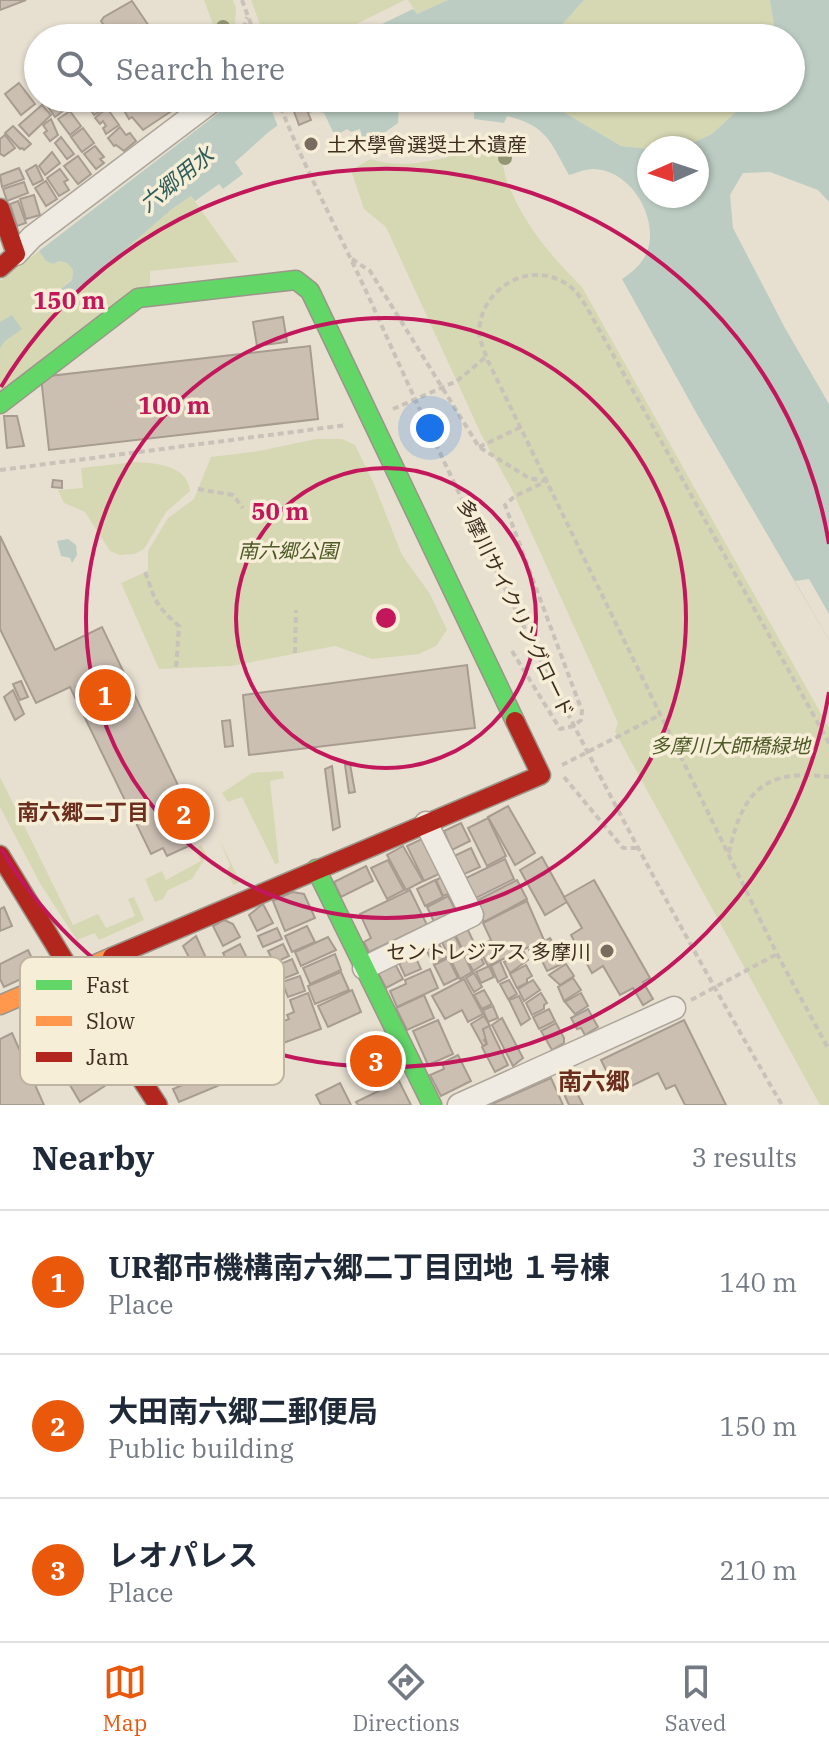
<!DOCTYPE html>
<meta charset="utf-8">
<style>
body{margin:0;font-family:"IBM Plex Serif","Noto Sans JP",serif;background:#f6f6f7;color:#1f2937}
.compass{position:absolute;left:637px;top:136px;width:72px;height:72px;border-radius:50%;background:#fff;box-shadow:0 2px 6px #0004;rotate:267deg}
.you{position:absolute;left:430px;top:428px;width:28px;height:28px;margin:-20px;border:6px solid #fff;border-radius:50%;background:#1a73e8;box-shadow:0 0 0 12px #1a73e833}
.badge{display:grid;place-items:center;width:52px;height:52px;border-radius:50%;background:#ea580c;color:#fff;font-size:26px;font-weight:700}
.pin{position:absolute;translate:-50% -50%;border:4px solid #fff;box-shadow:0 2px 8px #0006}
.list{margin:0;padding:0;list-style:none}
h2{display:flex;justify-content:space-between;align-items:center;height:104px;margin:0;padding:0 32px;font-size:34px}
h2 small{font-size:26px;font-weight:400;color:#747a83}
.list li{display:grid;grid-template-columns:52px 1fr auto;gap:24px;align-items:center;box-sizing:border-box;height:144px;padding:0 32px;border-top:2px solid #e0e1e3}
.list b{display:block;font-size:30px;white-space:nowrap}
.list p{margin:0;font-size:26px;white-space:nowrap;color:#747a83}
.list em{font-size:26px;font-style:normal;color:#747a83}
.icon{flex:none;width:44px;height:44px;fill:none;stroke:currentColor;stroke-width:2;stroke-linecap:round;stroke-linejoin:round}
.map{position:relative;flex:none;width:829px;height:1105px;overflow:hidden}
.search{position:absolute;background:#fff;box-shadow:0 2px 6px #0004;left:24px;right:24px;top:24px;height:88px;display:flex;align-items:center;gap:20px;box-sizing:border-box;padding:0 28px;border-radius:44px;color:#747a83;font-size:30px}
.sheet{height:536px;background:#fff}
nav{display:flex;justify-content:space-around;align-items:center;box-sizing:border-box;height:112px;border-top:2px solid #e0e1e3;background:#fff;font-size:22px;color:#747a83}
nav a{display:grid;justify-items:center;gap:4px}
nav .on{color:#ea580c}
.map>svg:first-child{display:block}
.green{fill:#d6d7b3}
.water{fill:#bcccc2}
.pier{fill:#e7e0d1}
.building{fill:#cbbfb2;stroke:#a89c90;stroke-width:2}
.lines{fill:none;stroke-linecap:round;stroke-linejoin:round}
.street-casing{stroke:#ada599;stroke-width:25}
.fast-casing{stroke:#9c958a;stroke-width:21}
.slow-casing{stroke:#9c958a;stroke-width:21}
.jam-casing{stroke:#9c958a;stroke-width:21}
.path{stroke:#c8c2b9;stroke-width:4;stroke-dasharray:6 4;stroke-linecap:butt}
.street{stroke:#efebe3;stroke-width:22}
.fast{stroke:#63d668;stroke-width:18}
.slow{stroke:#ff974d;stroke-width:18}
.jam{stroke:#b3261e;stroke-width:18}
.tree{fill:#929673}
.ring{fill:none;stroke:#c2185b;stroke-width:4}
.poi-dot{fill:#786c5e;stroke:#f7eed8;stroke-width:3}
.labels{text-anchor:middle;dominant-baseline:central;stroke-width:7;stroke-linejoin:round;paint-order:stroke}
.poi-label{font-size:20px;fill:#3d2e20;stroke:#f7eed8;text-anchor:start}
.park-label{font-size:20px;font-style:italic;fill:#4d5a26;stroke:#f7eed8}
.street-label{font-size:20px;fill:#3d2e20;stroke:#f7eed8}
.water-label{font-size:22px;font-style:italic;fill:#2f5d5a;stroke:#f7eed8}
.neighbourhood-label{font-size:22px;font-weight:bold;fill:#6b2e1e;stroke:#f7eed8}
.quarter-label{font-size:24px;font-weight:bold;fill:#6b2e1e;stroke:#f7eed8}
.key{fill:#f7eed8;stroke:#bfb4a1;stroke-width:2}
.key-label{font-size:22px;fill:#3d2e20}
.centre{fill:#c2185b;stroke:#f7eed8;stroke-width:4}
.ring-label{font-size:24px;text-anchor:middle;font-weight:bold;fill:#c2185b;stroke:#f7eed8;stroke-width:7;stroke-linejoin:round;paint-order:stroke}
</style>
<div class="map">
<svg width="829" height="1105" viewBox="0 0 829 1105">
<rect width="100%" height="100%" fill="#e7e0d1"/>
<!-- green -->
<g class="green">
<path d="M204 0H233L236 8 234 38H218Z"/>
<path d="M251 0H405L328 38H295L292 27 278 30 280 38H265Z"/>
<path d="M408 0H448L417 14Z"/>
<path d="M584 0H770L776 38H550Z"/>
<path d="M240 98H270L272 110 257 111Z"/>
<path d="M550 98H751L712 134 681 148 649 149 621 146 560 110Z"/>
<path d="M499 143C502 157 503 173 509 186 525 226 552 257 582 287L829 728V1105H820L615 732 618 723 511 488 481 434 386 227 364 209 351 170 371 159C410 173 460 153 499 143Z"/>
<path d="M191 196 238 262 150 271V297L0 397V281L39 251 46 261 53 264 59 261 67 263 73 270 72 279 45 302 53 312 172 209Z"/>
<path d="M316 439H342L355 445 374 484 402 555 430 594 447 630 436 646 419 654 372 659 335 646 231 666 159 669 121 583 148 571V551L168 518 194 499 211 457 259 451Z"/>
<path d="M135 462C155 463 188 465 190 491L166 512 144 549 135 554 120 555 110 551 85 512 64 503 58 490 83 488 81 468Z"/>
<path d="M283 771 284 778 270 781 279 863 275 864 242 797 228 802 222 793 252 773Z"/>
<path d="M0 777 73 925 98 914 106 928 135 916 128 899 134 897 144 920 99 940 95 933 77 940 41 885 0 807Z"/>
<path d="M219 838 240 882 234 885 226 873 230 865Z"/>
<path d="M201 845 207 855 192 879 168 890 163 899 155 902 145 879 162 871 166 880 201 861 195 849Z"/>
</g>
<!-- water -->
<g class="water">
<path d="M448 0H584L550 38H353L413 9 417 14Z"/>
<path d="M770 0H829V202L818 190 770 172 743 173 730 195 733 228 785 328 829 404V640L698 416 622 279C633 272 642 264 647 252 660 218 630 169 593 169 586 169 576 173 569 175 550 141 547 126 507 116L504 123 474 119V111L457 107 462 98H550L560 110 621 146 649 149V196H697V148H681L712 134 751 98H791V38H776Z"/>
<path d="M238 98 257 111 291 105 295 115C272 126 255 145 235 162L243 174 223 189 219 184 195 201 191 196 172 209 53 312 44 302 72 280 73 270 67 263 59 261 53 264 46 261 39 251Z"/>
<path d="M302 98H408L399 106 398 123 370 143 362 137 360 129 351 132 347 129 335 136 324 113 316 111 308 114Z"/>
<path d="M12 315 22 329 5 341 0 348V322Z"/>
<path d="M68 539 76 545 77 555 72 563 70 558 61 556 57 541Z"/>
</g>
<!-- pier -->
<g class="pier">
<path d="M290 101 297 118 278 127 270 106Z"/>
<path d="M809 579 829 614V640L795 581Z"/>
</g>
<!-- building -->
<g class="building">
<path d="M0 0H26L0 10Z"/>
<path d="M132 1 157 38H112L101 21 104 17Z"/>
<path d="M35 72 38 76V93L27 79Z"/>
<path d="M19 83 35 104 21 115 5 94Z"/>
<path d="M48 98H60L67 108 55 117 44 101Z"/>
<path d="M85 98H99L106 107 94 115 91 110 94 108 91 103 87 105 83 100Z"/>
<path d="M125 98H191L143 130 132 117 129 119 119 102Z"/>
<path d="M302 98 311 120 299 125 289 98Z"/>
<path d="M42 105 51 115 29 136 19 125Z"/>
<path d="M107 108 119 125 106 134 103 128 106 126 103 121 100 124 95 118Z"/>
<path d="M70 111 81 126 70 135 58 119Z"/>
<path d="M51 119 58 135 50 141 44 133 47 131 43 125Z"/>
<path d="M13 126 31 144 24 150 22 148 20 149 5 133Z"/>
<path d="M120 127 126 135 130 133 136 141 124 151 116 145 114 146 108 138Z"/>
<path d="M83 128 94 143 82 152 71 137Z"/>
<path d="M5 135 15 148 4 156 0 154V139Z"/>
<path d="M61 137 74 154 67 159 55 143Z"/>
<path d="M95 146 104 157 100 159 104 163 96 169 84 154Z"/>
<path d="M52 152 60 163 45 175 39 166Z"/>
<path d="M78 156 91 174 78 184 64 166Z"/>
<path d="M36 165 43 180 33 185 26 171Z"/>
<path d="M19 168 24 179 2 187 0 175Z"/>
<path d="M60 169 68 180 64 182 69 190 59 196 47 178Z"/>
<path d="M46 181 57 199 46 206 35 188Z"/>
<path d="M24 182 28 193 7 201 3 189Z"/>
<path d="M34 195 40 215 26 219 20 199Z"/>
<path d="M18 201 26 223 17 226 10 204Z"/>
<path d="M283 317 287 342 257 346 253 322Z"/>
<path d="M310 346 318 419 49 450 41 377Z"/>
<path d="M4 416H17L24 446 7 448Z"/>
<path d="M53 480 62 481V488L52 487Z"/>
<path d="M0 536 55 650 102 627 200 831 187 838 191 845 167 856 163 848 151 854 70 687 36 703 0 629Z"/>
<path d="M467 665 475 728 249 755 243 695Z"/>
<path d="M21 681 28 697 20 700 13 684Z"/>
<path d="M13 690 24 714 15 720 4 697Z"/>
<path d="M230 720 233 746 225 747 222 721Z"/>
<path d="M350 764 355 792 349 793 345 765Z"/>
<path d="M332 766 340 827 333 830 325 769Z"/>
<path d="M508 806 535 853 515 865 488 817Z"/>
<path d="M488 818 506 856 487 866 468 828Z"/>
<path d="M461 823 470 841 452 850 444 831Z"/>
<path d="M424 838 441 873 424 881 407 846Z"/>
<path d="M403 846 423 881 406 890 387 855Z"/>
<path d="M471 848 480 867 462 875 454 856Z"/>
<path d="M542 857 567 902 545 915 520 870Z"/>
<path d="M505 859 514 879 474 899 464 879Z"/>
<path d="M388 860 404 890 387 899 371 868Z"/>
<path d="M366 866 373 881 341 897 334 882Z"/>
<path d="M444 876 451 893 443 896 436 880Z"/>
<path d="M435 880 443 897 425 906 417 889Z"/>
<path d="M517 880 527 899 484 922 474 902Z"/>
<path d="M594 880 650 978 643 982 653 999 643 1005 633 988 620 995 603 966 592 973 571 935 582 928 564 897Z"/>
<path d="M410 890 427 925 369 952 364 942 371 938 360 914Z"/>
<path d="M292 892 304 894 315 918 285 931 273 901Z"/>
<path d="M448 896 456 911 434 922 427 907Z"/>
<path d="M527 901 544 940 488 966 478 947 491 940 483 923Z"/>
<path d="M263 904 273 923 257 931 249 915Z"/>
<path d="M4 907 12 926 0 931V909Z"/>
<path d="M224 920 233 924 240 937 223 946 213 926Z"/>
<path d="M307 926 315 942 292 952 285 936Z"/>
<path d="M466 926 484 964 473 971 455 934Z"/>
<path d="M277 928 282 939 263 947 258 936Z"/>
<path d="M451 934 456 938 472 972 460 979 440 938Z"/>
<path d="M196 936 206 958 193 965 183 946Z"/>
<path d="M328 937 336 950 301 966 295 952Z"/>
<path d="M550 938 556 949 536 961 529 950Z"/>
<path d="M240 944 248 960 230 968 223 953Z"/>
<path d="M283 944 289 956 274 963 268 951Z"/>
<path d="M439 944 446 957 434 964 426 950Z"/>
<path d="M28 950 38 971 4 987 0 979V964Z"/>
<path d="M556 950 564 963 547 971 541 959Z"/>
<path d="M524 952 528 960 510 973 504 962Z"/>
<path d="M335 954 341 970 310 984 303 968Z"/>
<path d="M414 954 421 969 405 976 398 961Z"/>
<path d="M448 958 458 978 444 985 434 965Z"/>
<path d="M292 959 298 973 280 980 274 967Z"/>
<path d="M500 961 507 977 498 982 491 966Z"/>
<path d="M394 962 403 979 386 988 377 971Z"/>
<path d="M566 964 574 976 560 985 549 975Z"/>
<path d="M526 965 532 976 527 979V983L517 988 510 974Z"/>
<path d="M489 966 494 977 481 983 476 972Z"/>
<path d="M430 969 438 988 397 1007 390 991 406 984 405 980Z"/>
<path d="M341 972 349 990 315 1004 308 986Z"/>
<path d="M474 973 482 987 474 992 466 978Z"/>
<path d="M300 976 305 991 288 997 282 982Z"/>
<path d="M573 978 581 990 564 1001 558 987Z"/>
<path d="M464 979 483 1014 468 1022 462 1010 445 1019 432 996Z"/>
<path d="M509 980 517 994 508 999 500 984Z"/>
<path d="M533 980 540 990 524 1001 518 989Z"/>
<path d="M352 990 361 1012 328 1027 318 1006Z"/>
<path d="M484 990 492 1004 482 1009 474 995Z"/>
<path d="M308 993 321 1029 270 1048 263 1029 289 1019 287 1015 294 1012 290 1000Z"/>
<path d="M541 993 547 1003 544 1005V1009L532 1015 526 1003Z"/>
<path d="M581 993 588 1006 575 1014 565 1002Z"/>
<path d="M424 995 434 1018 407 1030 396 1008Z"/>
<path d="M519 996 530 1019 521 1025 509 1000Z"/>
<path d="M493 1006 498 1018 488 1022 483 1010Z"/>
<path d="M549 1009 555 1021 539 1029 533 1017Z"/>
<path d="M588 1009 598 1027 585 1035 581 1028 577 1029 571 1018Z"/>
<path d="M484 1016 490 1026 483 1030 487 1038 484 1040 487 1044 483 1046 471 1024Z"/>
<path d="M502 1018 523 1058 513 1066 492 1025Z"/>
<path d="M438 1020 453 1054 428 1065 413 1031Z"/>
<path d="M684 1020 726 1105H685L675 1085 666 1089 658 1073 617 1093 601 1060Z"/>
<path d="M556 1023 564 1038V1043L552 1050 541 1031Z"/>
<path d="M489 1026 508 1065 495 1072 482 1047 487 1044 483 1029Z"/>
<path d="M12 1033 44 1105H0V1039Z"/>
<path d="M379 1033 400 1076 374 1089 352 1047Z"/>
<path d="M458 1055 471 1081 441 1096 430 1075 444 1069 442 1063Z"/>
<path d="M110 1060 120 1076 80 1102 70 1085Z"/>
<path d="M239 1061 244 1075 179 1102 173 1089Z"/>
<path d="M551 1078 563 1105H490Z"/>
<path d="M399 1081 411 1105H358L356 1102Z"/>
<path d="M340 1083 351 1105H321L316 1095Z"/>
<path d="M575 1089 583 1105H569L564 1094Z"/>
</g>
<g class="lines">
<defs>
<g id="street">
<path d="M16 254 32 237 216 98"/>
<path d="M364 968 472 915 426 823"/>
<path d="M459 1105 674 1008"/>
</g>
<g id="fast">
<path d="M0 404 138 298 296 280 310 291 515 721"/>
<path d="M316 869 432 1105"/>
</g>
<path id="slow" d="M0 1005 112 957"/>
<g id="jam">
<path d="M0 208 16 254 0 268"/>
<path d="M0 855 72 973 158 1105"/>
<path d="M112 957 541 775 515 721"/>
</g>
</defs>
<!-- street casing -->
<use href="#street" class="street-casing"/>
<!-- fast casing -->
<use href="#fast" class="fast-casing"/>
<!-- slow casing -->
<use href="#slow" class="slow-casing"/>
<!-- jam casing -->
<use href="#jam" class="jam-casing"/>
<!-- path -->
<g class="path">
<path d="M242 0 256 38"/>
<path d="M241 38 247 17"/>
<path d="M277 98C305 171 344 241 376 313 497 584 632 848 782 1105"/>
<path d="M352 259 370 271 479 447 529 478 544 481"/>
<path d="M393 409 457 381 487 356"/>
<path d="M479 447 521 427"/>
<path d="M0 470 347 425"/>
<path d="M198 489 233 495 243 508"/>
<path d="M145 572C156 601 154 604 179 626L176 669"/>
<path d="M512 651 560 729 574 726 581 720 582 711 505 505 515 496 547 481"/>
<path d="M295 653 296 610"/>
<path d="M829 743 586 306C580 297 574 288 565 283 528 260 481 289 479 331 479 340 485 352 488 361L777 954 829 1050"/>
<path d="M562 765 660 715"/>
<path d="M564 777 623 848H638"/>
<path d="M729 853C742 792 764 768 829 777"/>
<path d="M691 1000 777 954"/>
</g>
<!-- street -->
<use href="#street" class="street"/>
<!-- fast -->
<use href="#fast" class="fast"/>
<!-- slow -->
<use href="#slow" class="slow"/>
<!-- jam -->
<use href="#jam" class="jam"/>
</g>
<!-- trees -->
<g class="tree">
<circle cx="223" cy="27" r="7"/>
<circle cx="505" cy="158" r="7"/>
</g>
<!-- distance rings -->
<g class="ring">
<circle cx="386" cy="618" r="150"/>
<circle cx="386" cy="618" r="300"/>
<path d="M829 692A449 449 0 0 1 1 849M1 387A449 449 0 0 1 829 544"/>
</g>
<!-- markers -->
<g class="poi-dot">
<circle cx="311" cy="144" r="8"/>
<circle cx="607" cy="951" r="8"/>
</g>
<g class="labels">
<!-- poi labels -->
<g class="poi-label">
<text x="327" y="144">土木學會選奨土木遺産</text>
<text x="591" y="951" text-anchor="end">セントレジアス 多摩川</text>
</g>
<!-- park labels -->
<g class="park-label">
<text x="288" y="550">南六郷公園</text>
<text x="730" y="745">多摩川大師橋緑地</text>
</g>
<!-- street labels -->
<g class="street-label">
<text transform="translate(516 608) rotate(64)">多摩川サイクリングロード</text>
</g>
<!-- water labels -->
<g class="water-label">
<text transform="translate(176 179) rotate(-39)">六郷用水</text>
</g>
<!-- neighbourhood labels -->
<g class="neighbourhood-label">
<text x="83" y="811">南六郷二丁目</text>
</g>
<!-- quarter labels -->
<g class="quarter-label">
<text x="594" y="1081">南六郷</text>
</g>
</g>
<!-- legend -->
<rect x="20" y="957" width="264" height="128" rx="12" class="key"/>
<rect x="36" y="980" width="36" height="10" fill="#63d668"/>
<rect x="36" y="1016" width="36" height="10" fill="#ff974d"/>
<rect x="36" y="1052" width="36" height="10" fill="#b3261e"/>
<g class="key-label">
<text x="86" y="993">Fast</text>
<text x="86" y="1029">Slow</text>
<text x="86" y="1065">Jam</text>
</g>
<circle cx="386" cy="618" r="12" class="centre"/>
<g class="ring-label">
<text x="69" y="309">150 m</text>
<text x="174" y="414">100 m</text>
<text x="280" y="520">50 m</text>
</g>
</svg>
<svg class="compass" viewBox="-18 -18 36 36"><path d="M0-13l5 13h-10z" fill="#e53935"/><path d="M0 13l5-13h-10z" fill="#747a83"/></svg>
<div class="you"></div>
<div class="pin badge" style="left:105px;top:695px">1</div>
<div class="pin badge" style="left:184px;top:814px">2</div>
<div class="pin badge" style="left:376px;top:1061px">3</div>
<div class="search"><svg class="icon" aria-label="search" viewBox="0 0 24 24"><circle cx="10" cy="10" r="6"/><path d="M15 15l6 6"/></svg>Search here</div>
</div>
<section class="sheet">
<h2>Nearby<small>3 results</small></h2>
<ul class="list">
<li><span class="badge">1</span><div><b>UR都市機構南六郷二丁目団地 １号棟</b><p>Place</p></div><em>140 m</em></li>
<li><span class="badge">2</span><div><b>大田南六郷二郵便局</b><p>Public building</p></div><em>150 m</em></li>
<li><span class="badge">3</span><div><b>レオパレス</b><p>Place</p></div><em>210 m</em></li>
</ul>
</section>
<nav>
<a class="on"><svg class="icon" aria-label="map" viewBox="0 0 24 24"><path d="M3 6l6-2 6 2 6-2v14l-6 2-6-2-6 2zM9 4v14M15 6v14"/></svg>Map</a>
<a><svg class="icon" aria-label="directions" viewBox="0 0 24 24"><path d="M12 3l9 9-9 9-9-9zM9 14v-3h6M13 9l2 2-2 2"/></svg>Directions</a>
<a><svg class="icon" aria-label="saved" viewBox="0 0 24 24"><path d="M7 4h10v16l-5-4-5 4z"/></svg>Saved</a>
</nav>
